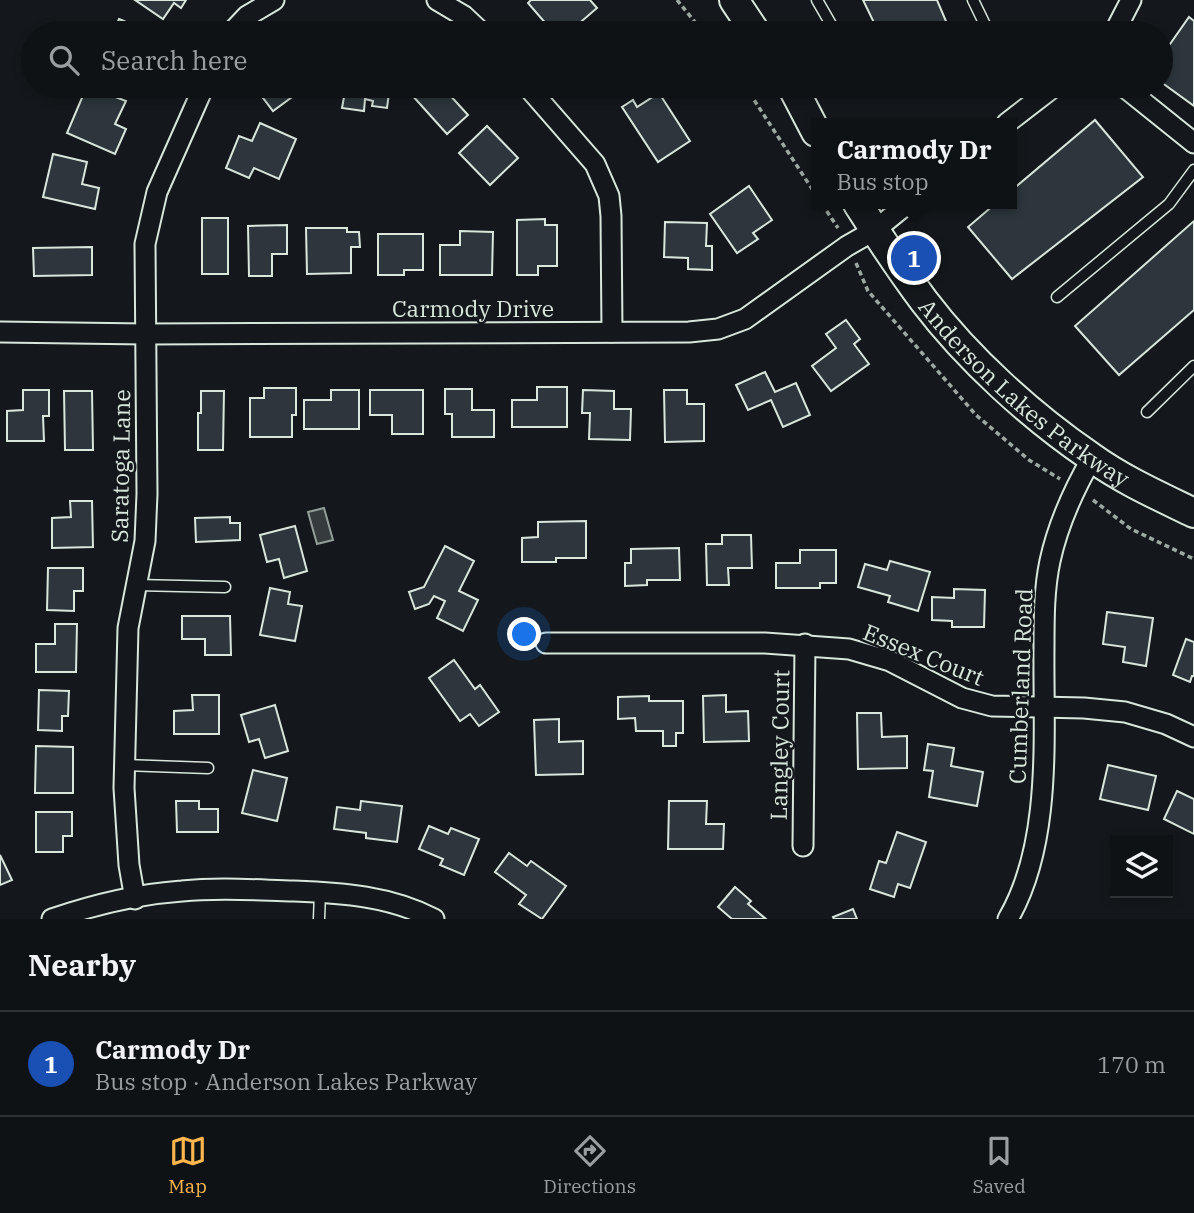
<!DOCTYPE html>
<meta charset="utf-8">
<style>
body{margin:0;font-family:"IBM Plex Serif",serif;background:#181b1e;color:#f1f3f6}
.controls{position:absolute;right:21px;bottom:21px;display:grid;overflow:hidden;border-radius:0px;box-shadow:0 4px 10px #0003}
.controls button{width:63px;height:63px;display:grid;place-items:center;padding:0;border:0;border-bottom:2px solid #2f3234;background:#0f1215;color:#f1f3f6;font:35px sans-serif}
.you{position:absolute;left:525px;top:635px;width:24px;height:24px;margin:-18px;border:5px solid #fff;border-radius:50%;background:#1a73e8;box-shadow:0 0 0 10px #1a73e833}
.badge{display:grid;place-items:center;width:46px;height:46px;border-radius:50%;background:#ffb74d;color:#fff;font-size:23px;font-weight:700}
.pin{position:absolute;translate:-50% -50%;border:4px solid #fff;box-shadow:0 2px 7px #0006}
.popup{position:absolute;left:811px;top:118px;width:206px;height:91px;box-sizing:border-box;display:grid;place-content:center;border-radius:0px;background:#0f1215;filter:drop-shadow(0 2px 5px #0005);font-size:23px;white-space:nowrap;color:#9b9ea0}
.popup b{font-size:26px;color:#f1f3f6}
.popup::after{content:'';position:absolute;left:50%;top:100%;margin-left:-14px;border:14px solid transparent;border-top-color:#0f1215}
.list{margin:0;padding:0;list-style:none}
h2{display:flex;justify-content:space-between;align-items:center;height:91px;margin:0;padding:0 28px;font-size:30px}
h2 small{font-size:23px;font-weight:400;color:#9b9ea0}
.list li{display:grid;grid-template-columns:46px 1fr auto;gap:21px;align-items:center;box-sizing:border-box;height:105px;padding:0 28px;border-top:2px solid #2f3234}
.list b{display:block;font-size:26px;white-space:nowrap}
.list p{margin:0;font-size:23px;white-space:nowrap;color:#9b9ea0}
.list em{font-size:23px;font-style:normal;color:#9b9ea0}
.icon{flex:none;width:38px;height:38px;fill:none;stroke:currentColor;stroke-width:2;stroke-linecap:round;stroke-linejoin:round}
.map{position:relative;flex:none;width:1194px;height:919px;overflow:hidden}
.search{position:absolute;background:#0f1215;box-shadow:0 4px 10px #0003;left:21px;right:21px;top:21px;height:77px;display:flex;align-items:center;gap:18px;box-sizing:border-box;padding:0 24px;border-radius:38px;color:#9b9ea0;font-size:26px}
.sheet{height:196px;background:#0f1215}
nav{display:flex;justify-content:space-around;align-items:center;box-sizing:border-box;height:98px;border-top:2px solid #2f3234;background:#0f1215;font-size:19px;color:#9b9ea0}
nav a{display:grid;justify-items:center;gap:4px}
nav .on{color:#ffb74d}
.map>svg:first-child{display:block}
.water{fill:#363b3e;stroke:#939e99;stroke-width:2}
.building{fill:#2c363c;stroke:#d8e6dc;stroke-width:2}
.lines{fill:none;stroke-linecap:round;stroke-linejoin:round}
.lane-casing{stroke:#d8e6dc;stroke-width:13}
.street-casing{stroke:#d8e6dc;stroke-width:23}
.secondary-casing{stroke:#d8e6dc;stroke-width:32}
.path{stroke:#9da8a2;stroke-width:3.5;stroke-dasharray:5 3.5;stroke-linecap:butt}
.lane{stroke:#14181c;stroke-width:10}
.street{stroke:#14181c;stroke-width:19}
.secondary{stroke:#14181c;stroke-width:28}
.labels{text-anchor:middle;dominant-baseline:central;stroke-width:5;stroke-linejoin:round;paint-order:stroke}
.street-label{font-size:23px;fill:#d8e6dc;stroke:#14181c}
</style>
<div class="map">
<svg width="1194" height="919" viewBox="0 0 1194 919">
<rect width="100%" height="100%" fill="#14181c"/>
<!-- water -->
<path class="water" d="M324 508 333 540 317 544 308 512Z"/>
<!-- building -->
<g class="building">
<path d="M135 0H186L181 8 174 3 163 19Z"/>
<path d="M531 0H590L597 8 568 33H554L528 3Z"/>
<path d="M863 0H937L951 33H879Z"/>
<path d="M1189 17 1194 21V106L1161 82V57Z"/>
<path d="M119 19 152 33H113Z"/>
<path d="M87 86 126 101 115 124 126 129 115 154 67 133Z"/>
<path d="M263 86H307L273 111 257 90Z"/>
<path d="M346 86H390L387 108 372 106 373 101 365 99 364 111 342 108Z"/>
<path d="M420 86H453L447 92 468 115 447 134 411 94Z"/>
<path d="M659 93 690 141 658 162 622 107 633 100 637 107Z"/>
<path d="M1095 120 1143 177 1012 279 968 227 995 204H1012V190Z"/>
<path d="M260 123 296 139 279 179 254 168 249 178 226 168 239 136 252 141Z"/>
<path d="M487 126 518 158 490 185 459 153Z"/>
<path d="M53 154 87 162 82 184 99 188 95 209 43 197Z"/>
<path d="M749 186 772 220 753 233 758 239 737 253 710 214Z"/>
<rect x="202" y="218" width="26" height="56"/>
<path d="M545 219V225H557V266H538V275H517V220Z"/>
<path d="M1194 221V310L1119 375 1075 326Z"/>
<path d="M665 222 707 223 706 246H712V270L688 269V258L664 257Z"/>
<path d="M287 225V254H272V276H249L248 226Z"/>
<path d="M306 228H347V232H359L360 247H351V273L307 274Z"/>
<path d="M460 231 493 232 492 275H440V245H460Z"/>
<path d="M378 234H423V270H404V275H378Z"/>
<path d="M92 247V275L34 276 33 248Z"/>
<path d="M846 320 860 339 854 344 869 364 831 391 812 366 836 348 826 334Z"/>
<path d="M765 372 775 392 796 383 810 415 783 427 771 400 748 410 736 385Z"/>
<path d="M537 387H567V427H512V400H537Z"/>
<path d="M264 388H296V415H292V437H250V398H264Z"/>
<path d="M445 389H472V410H494V437H452V414H445Z"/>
<path d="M23 390H49V416H43L44 441H7V411L23 410Z"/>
<path d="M331 390H359V429H304V400H331Z"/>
<path d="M370 390H423V434H392V415H370Z"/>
<path d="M583 390 614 391V409H631L630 440 589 439 590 413H582Z"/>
<path d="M664 390H687V404H704V441L665 442Z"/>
<path d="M64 391H92L93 450H65Z"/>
<path d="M201 391H224L223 450H198V413H201Z"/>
<path d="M70 501H92L93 547 52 548V518L71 517Z"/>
<path d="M230 517V523H240V540L196 542 195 518Z"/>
<path d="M586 521V558H556V562H522V538L538 537V522Z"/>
<path d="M295 526 307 571 284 578 279 559 267 562 260 535Z"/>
<path d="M722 535H751L752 568H728L729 585H707L706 544H722Z"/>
<path d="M445 546 474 561 459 591 478 600 463 631 437 618 445 601 434 596 429 604 415 609 409 592 424 587Z"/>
<path d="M679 548 680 580H647V585L625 586V563H631V549Z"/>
<path d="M800 550H836V583H820V588H776V563H800Z"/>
<path d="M890 561 930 572 918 611 888 602 890 596 858 587 865 564 887 570Z"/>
<path d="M48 568H83V591H74V611L47 610Z"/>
<path d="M270 588 290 592 288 604 302 606 295 641 260 635Z"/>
<path d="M954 589 985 590 984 627H952V621L932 620V597L954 598Z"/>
<path d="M1107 612 1153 618 1146 666 1123 662 1125 647 1103 644Z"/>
<path d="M182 616H230L231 655H205V639H182Z"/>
<path d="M55 624H77L76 672H36V644H55Z"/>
<path d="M1186 639 1194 642V676H1192L1190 682 1173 675Z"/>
<path d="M454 660 475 689 480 685 499 712 479 726 470 714 460 721 429 678Z"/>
<path d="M39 690 69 691 68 716H62V731L38 730Z"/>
<path d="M192 695H219V734H174V711L193 710Z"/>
<path d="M726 695V712L748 711 749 741 704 742 703 696Z"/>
<path d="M649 696V701H683V733H676V746H663V731H636L635 718 618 719V697Z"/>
<path d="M275 705 288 751 265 758 259 739 249 742 241 715Z"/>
<path d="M857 713H881L882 737 907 736V768L858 769Z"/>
<path d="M559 719V742L583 741V774L536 775 534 720Z"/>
<path d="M928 744 954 748 951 766 983 772 977 806 929 797 933 771 924 770Z"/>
<path d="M36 746 73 747V793H35Z"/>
<path d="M1108 765 1156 776 1148 810 1100 799Z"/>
<path d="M253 770 287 778 277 821 242 813Z"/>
<path d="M1177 791 1194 799V834L1164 819Z"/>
<path d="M176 801H199V809H218V832H177Z"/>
<path d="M361 801 402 806 397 842 366 838V833L334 829 337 807 360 810Z"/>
<path d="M669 801H707L706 824H724L723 849H668Z"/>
<path d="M36 812H72V836H63V852H36Z"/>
<path d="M429 826 448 834 451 828 479 839 464 875 440 865 443 859 419 849Z"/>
<path d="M897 832 926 842 910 888 898 884 894 897 870 889 879 861 886 863Z"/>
<path d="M509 853 527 866 531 861 566 886 542 919 519 904 526 895 495 872Z"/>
<path d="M0 855 12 880 0 885Z"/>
<path d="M735 887 751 901 748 904 766 919H732L718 907Z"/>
<path d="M853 909 857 919H834L833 917Z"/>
</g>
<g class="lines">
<defs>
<g id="lane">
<path d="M817 0 836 33"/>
<path d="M973 0 989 33"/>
<path d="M1021 86 1034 101"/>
<path d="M1057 297 1169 204 1194 170"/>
<path d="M1147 412 1194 366"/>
<path d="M135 585 225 587"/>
<path d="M124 765 208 768"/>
<path d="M319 919 320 892"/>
</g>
<g id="street">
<path d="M437 0 464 16 482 33"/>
<path d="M231 33 247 16 274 0"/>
<path d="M1114 33 1131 0"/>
<path d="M527 86 595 164 609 196 611 216 612 332"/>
<path d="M1123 86 1194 143"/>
<path d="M1007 123 1055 86"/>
<path d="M0 332 145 334 689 332 718 329 745 319 847 246 875 230 907 204"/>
<path d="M546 643H765L849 649 890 661 962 698 992 706 1084 708 1125 712 1166 724 1194 737"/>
<path d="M803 846 805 644"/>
<path d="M135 899 129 865 124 788 128 628 145 541 147 494 145 244 157 192 204 86"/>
<path d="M52 919C93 905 139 894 182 891 219 887 257 890 294 891 343 893 390 896 434 919"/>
<path d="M1008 919C1053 842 1043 733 1044 647 1044 618 1044 589 1050 561 1058 524 1073 491 1092 458"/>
</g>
<g id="secondary">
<path d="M734 0 756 33"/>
<path d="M792 86 816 132"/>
<path id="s1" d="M858 204C879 237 901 270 924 301 968 359 1031 416 1091 457 1123 480 1159 496 1194 513"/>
</g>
</defs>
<!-- lane casing -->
<use href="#lane" class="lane-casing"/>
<!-- street casing -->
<use href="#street" class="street-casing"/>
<!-- secondary casing -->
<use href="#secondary" class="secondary-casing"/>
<!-- path -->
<g class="path">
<path d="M677 0 704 33"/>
<path d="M745 86 816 195"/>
<path d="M822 204 838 228"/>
<path d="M856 263 868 291 976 415 1029 460 1060 479"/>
<path d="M1093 500 1131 529 1194 559"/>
</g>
<!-- lane -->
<use href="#lane" class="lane"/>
<!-- street -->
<use href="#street" class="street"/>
<!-- secondary -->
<use href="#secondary" class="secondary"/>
</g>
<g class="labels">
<!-- street labels -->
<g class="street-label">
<text x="473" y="308">Carmody Drive</text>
<text stroke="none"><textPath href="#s1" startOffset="254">Anderson Lakes Parkway</textPath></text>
<text transform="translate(120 466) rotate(-89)">Saratoga Lane</text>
<text transform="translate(924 654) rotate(22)">Essex Court</text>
<text transform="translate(1020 686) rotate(-88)">Cumberland Road</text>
<text transform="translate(779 745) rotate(-89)">Langley Court</text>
</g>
</g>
</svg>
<div class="controls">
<button><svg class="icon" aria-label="layers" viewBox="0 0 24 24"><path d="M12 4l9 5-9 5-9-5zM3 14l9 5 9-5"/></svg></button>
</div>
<div class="you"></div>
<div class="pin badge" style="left:914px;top:258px;background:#1a4fb4">1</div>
<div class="popup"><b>Carmody Dr</b>Bus stop</div>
<div class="search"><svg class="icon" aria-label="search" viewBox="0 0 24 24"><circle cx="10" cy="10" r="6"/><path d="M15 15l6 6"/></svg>Search here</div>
</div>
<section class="sheet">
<h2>Nearby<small></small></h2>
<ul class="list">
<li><span class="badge" style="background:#1a4fb4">1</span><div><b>Carmody Dr</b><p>Bus stop · Anderson Lakes Parkway</p></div><em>170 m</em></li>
</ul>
</section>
<nav>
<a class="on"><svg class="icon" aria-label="map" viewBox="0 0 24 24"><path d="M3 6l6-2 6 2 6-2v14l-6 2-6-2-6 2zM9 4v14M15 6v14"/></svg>Map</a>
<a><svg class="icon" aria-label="directions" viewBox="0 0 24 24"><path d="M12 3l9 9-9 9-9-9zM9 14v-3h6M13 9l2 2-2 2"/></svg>Directions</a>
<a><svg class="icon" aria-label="saved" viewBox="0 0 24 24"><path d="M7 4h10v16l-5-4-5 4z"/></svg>Saved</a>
</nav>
